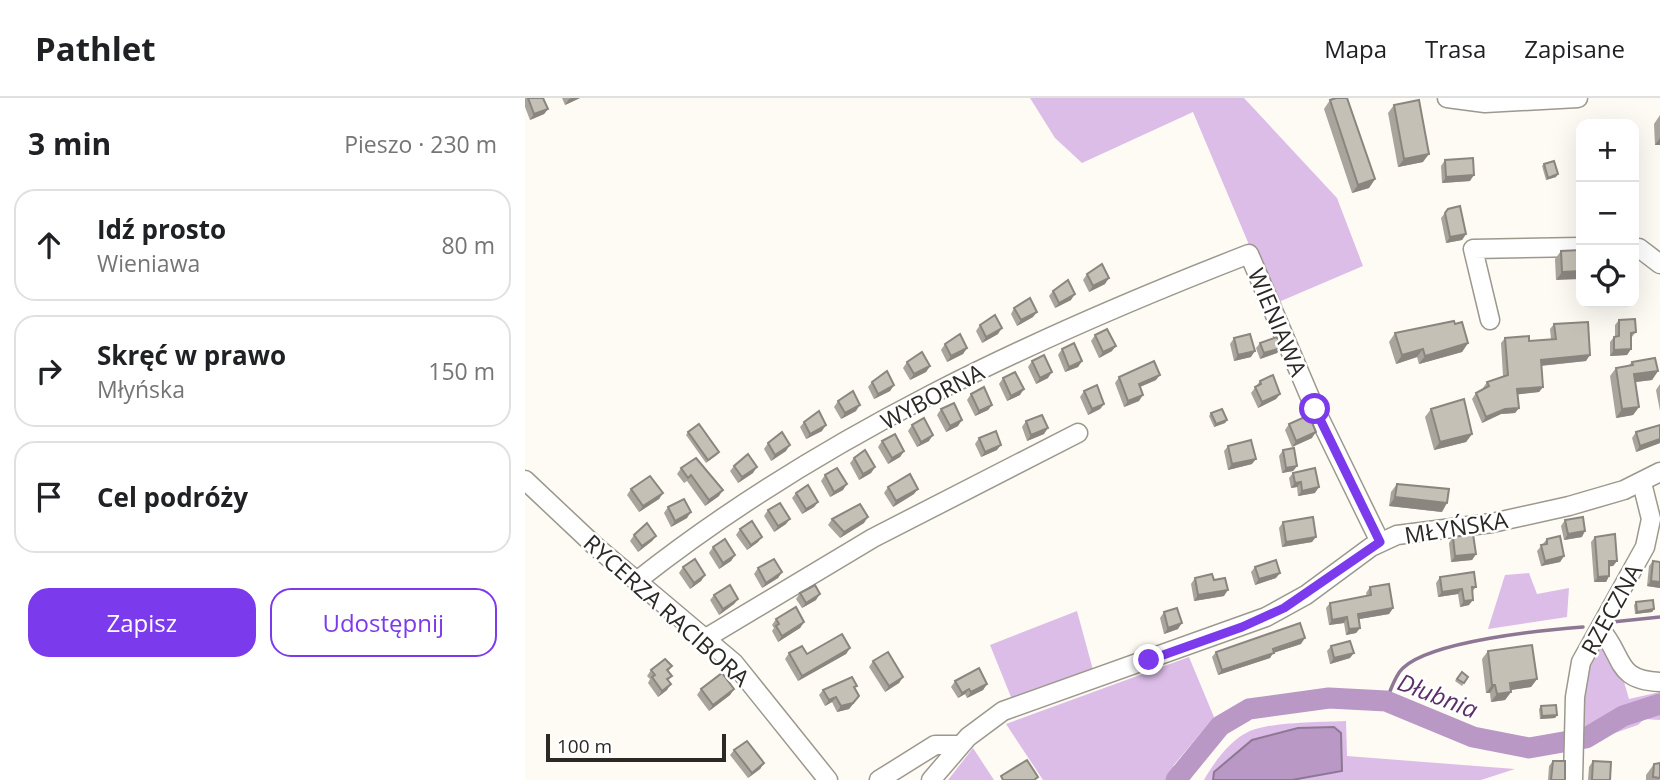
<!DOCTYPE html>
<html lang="pl">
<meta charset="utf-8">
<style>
body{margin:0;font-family:"Open Sans",sans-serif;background:#f6f6f6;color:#202124}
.controls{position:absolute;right:21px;top:21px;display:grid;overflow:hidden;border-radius:14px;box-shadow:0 7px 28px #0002}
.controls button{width:63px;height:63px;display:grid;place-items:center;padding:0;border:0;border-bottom:2px solid #e0e0e0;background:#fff;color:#202124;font:35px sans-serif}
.scale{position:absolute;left:21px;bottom:18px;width:180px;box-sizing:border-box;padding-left:7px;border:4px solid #2b2925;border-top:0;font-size:19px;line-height:24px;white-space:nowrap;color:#2b2925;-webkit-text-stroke:5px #fff;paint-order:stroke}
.stop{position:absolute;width:21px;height:21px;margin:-16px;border:5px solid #7c3aed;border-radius:50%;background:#fff}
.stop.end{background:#7c3aed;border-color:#fff;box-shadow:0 2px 7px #0008}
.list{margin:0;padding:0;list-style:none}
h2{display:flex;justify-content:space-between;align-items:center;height:91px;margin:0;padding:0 28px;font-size:30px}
h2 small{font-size:23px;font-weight:400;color:#757577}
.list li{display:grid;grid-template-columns:46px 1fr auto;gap:21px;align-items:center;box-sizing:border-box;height:112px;margin:0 14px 14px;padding:0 14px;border:2px solid #e0e0e0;border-radius:21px}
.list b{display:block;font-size:26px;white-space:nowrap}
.list p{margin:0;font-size:23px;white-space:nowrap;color:#757577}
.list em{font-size:23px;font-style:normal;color:#757577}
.actions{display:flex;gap:14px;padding:21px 28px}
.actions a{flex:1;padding:16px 0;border:2px solid #7c3aed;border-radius:21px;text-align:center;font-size:24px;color:#7c3aed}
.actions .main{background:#7c3aed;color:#fff}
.icon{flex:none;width:38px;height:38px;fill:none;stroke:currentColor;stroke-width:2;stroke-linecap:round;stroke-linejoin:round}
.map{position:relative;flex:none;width:1135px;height:682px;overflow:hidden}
header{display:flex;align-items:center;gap:42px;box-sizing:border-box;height:98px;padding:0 35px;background:#fff;border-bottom:2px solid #e0e0e0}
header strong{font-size:33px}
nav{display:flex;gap:38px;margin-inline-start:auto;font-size:24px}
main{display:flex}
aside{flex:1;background:#fff}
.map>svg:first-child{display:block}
.green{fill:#dcbde7}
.water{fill:#b998c5;stroke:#8e7795;stroke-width:2}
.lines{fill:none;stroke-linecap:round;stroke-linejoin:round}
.stream{stroke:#8e7795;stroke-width:3.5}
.river{stroke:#b998c5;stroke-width:21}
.minor-casing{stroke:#9d988d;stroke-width:21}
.minor{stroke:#fff;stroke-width:18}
.wall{fill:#a9a59c}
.shaded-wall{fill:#8a867f}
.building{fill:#c5c0b5;stroke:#8a867f;stroke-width:2}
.route{stroke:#7c3aed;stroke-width:9}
.labels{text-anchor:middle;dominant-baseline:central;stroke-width:5;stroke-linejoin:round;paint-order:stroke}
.street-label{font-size:23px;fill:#2b2925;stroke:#fff}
.water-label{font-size:24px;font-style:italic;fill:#5b3069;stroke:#fff}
</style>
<header>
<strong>Pathlet</strong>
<nav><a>Mapa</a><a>Trasa</a><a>Zapisane</a></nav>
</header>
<main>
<aside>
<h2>3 min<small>Pieszo · 230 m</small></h2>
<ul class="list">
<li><svg class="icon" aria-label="ahead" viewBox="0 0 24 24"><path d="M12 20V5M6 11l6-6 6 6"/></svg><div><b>Idź prosto</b><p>Wieniawa</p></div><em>80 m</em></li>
<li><svg class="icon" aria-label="right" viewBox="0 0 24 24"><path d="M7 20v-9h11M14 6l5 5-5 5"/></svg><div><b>Skręć w prawo</b><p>Młyńska</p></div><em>150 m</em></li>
<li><svg class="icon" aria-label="arrive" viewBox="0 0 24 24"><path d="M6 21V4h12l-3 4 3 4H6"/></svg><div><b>Cel podróży</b></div></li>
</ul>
<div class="actions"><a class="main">Zapisz</a><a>Udostępnij</a></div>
</aside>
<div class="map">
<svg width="1135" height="682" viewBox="0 0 1135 682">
<rect width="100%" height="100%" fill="#fefbf4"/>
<!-- green -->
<g class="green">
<path d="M505 0H719L812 100 838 168 749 206 668 14 557 65 530 40Z"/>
<path d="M1004 475 1012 496 1044 490 1042 519 963 531 980 477Z"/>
<path d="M552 513 568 572 488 604 465 547Z"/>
<path d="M1077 545 1097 577 1104 601 1135 594V622L1119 621 1113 627 1055 647V616L1059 612 1060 595 1056 594 1058 576Z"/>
<path d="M664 559 689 619 648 668 663 677 660 682H518L481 626Z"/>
<path d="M821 623 822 658 990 671 956 682H679C688 666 705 642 723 634 743 624 797 624 821 623Z"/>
<path d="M448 650 469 682H423Z"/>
</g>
<!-- water -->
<path class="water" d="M809 629 816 635 817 673 767 682H688L689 674 727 642 773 630Z"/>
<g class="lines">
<!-- stream -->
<g class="stream">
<path d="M1087 524 1135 519"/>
<path d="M861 603C865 594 870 577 878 570 906 543 1018 532 1058 529"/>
</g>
<!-- river -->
<path class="river" d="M651 682 695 628 724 611 804 600 861 603 948 639 1004 650 1061 640 1098 618 1135 606"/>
<defs>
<g id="minor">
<path d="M922 0 960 5 1053 0"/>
<path d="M1109 150H1114L1135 166"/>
<path d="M965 222 948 151 1056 149"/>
<path d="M0 382 69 447 209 565 303 682"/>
<path d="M113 482C294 339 510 239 724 156L790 311 855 444"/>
<path d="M1075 531C1100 559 1089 582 1135 584"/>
<path d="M181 540 348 440 553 335"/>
<path d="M354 682 410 647H435"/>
<path d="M406 682 443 639 478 613 741 519 781 497 846 449 872 437 967 425 1044 408 1099 392 1135 374"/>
<path d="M1048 682 1050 599 1056 564 1120 449 1126 421 1117 385"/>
</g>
</defs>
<!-- minor casing -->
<use href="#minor" class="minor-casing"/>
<!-- minor -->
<use href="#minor" class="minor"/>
</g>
<!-- wall -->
<g class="wall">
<path d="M0 0H18L23 11 19 16 5 22 0 9Z"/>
<path d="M37 0H55L40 7Z"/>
<path d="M805 2 850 81 844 90 827 95 799 11Z"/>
<path d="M869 7 898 64 873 69 863 15Z"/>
<path d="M1135 17V47H1130L1129 26Z"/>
<path d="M920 62 945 83 917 85 916 68Z"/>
<path d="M1019 66 1031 79 1021 82 1017 68Z"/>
<path d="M923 111 941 136 937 142 921 145 916 120Z"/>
<path d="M1056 152 1031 182 1030 161 1036 153Z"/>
<path d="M562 176 580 186 564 194 558 182Z"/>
<path d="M528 193 546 202 530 210 524 198Z"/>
<path d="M489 210 508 219 492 228 486 216Z"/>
<path d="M1094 222 1111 234 1106 240V251L1102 257 1085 258V244L1089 239H1090V227Z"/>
<path d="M930 226 943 245 937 254 894 266 892 259 871 266 864 244 870 235Z"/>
<path d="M1029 226 1061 263 1016 268 1018 289 1014 294 992 296 994 310 990 315 976 316 957 325 947 301 951 295 959 291 958 290 962 284 978 278 976 245 980 240 1004 243 1026 241 1025 231Z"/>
<path d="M455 227 473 236 457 245 451 233Z"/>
<path d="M570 237 587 253 574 260 566 243Z"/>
<path d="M709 240 726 259 709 263 705 246Z"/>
<path d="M735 245 756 250 752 255 735 261 731 250Z"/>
<path d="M420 246 442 250 438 256 422 264 416 252Z"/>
<path d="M537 251 557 263 553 269 540 274 533 257Z"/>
<path d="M507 263 523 280 511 286 503 269Z"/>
<path d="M382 264 405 268 401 274 385 282 378 270Z"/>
<path d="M1107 264 1133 273 1127 282 1110 284 1114 309 1108 317 1091 320 1085 278 1091 270 1104 267Z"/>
<path d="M594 279 631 282 615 289 614 303 599 309 590 285Z"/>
<path d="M478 280 495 297 482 303 474 286Z"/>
<path d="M735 283 755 296 751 301 733 310 726 295Z"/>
<path d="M347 284 369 287 365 293 349 301 343 289Z"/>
<path d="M1135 286V313L1131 292Z"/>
<path d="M559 293 579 306 575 311 563 317 555 299Z"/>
<path d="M446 296 467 307 463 312 450 318 442 302Z"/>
<path d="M313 303 331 313 316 321 309 309Z"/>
<path d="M416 311 433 328 421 334 412 317Z"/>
<path d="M906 311 947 336 941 344 909 352 900 319Z"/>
<path d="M686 315 702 322 700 325 689 329 684 318Z"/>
<path d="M501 323 519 336 502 343 497 329Z"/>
<path d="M279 324 297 333 281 341 275 329Z"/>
<path d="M764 326 787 340 767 349 760 332Z"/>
<path d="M387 327 404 343 392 349 383 333Z"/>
<path d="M1135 327V345L1111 354 1107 340 1111 334Z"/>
<path d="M163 334 194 354 192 357 181 365 161 337Z"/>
<path d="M454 340 472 352 456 359 450 346Z"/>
<path d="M357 343 379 353 375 359 363 366 353 349Z"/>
<path d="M243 345 261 353 246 363 239 351Z"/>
<path d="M703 348 727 366 703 372 699 353Z"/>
<path d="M758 352 772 368 768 373 757 375 754 358Z"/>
<path d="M329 360 350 369 346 375 334 382 325 365Z"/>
<path d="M209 368 228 375 213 385 205 373Z"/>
<path d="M156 370 194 398 180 408 162 383 159 385 152 376Z"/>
<path d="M768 375 790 395 773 398 772 389 766 390 764 380Z"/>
<path d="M300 377 318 392 305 399 296 383Z"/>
<path d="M872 386 917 414 864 408 866 394Z"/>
<path d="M363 389 389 396 368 409 359 395Z"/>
<path d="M106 391 138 395 134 401 114 414 102 397Z"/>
<path d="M271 395 293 404 289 409 277 416 267 400Z"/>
<path d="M143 409 162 420 146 429 139 415Z"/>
<path d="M243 412 261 426 249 434 239 418Z"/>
<path d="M307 421 339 425 315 440 303 427Z"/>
<path d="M1040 422 1057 439 1039 442 1036 428Z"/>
<path d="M758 424 787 444 757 449 754 430Z"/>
<path d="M215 431 233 444 222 452 211 437Z"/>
<path d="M109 437 131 438 127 443 113 454 105 443Z"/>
<path d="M928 439 951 456 947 462 926 464 924 445Z"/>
<path d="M1070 439 1092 463 1088 468H1084V478L1081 484H1069L1066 444Z"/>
<path d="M1022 441 1039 458 1035 464 1016 468 1012 453Z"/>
<path d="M188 449 210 457 206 463 194 471 184 455Z"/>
<path d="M1128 463 1135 490 1122 488 1124 468Z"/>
<path d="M158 469 180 477 176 483 165 491 154 475Z"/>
<path d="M730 469 751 480 730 487 726 474Z"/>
<path d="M233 470 257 474 253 480 237 490 229 476Z"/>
<path d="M915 479 951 489 947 494 944 507 935 509 933 496 913 499 911 485Z"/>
<path d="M670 480 689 482 699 498 669 503 666 486Z"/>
<path d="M845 489 868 510 864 516 834 521 835 530 831 535 821 537 819 525 804 527 801 510 805 505 842 498 841 495Z"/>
<path d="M275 495 291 502 277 510 271 501Z"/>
<path d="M189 497 213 501 209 506 194 517 185 502Z"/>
<path d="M1111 504 1129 511 1127 514 1110 516 1109 507Z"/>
<path d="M639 514 653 531 639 536 635 520Z"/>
<path d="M251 521 279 524 275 530 253 544 247 533 249 530 247 527Z"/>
<path d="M776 546 748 555 745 560 693 577 687 559 691 554Z"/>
<path d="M806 548 825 560 805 566 802 553Z"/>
<path d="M325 550 321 556 273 583 260 561 264 555 282 556Z"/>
<path d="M963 553 1012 581 1006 589 986 592V594L980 602 966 604 965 595H961L957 561Z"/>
<path d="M348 563 378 579 374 585 360 594 344 569Z"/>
<path d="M147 568 143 574 147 578 143 583 142 592 133 599 123 585 125 581 122 578 126 572Z"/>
<path d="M937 574 943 579 937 588 930 583Z"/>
<path d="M430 583 462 586 458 592 442 600 440 596 433 600 426 589Z"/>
<path d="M330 590V604L324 611 312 614 307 604 300 608 294 597 298 592Z"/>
<path d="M176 591H209L205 597 184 613 172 597Z"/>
<path d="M1016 608 1032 617 1030 620 1015 621 1014 611Z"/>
<path d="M209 652 239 665 235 671 223 680 205 657Z"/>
<path d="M1028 663 1040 682H1023L1024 668Z"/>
<path d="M1068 663 1085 682H1063L1064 669Z"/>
<path d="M1129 666 1135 682H1121V677Z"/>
</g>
<!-- shaded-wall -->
<g class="shaded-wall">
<path d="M47 0H55L40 7 44 1Z"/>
<path d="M23 11 19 16 5 22 9 16Z"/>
<path d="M1135 40V47H1130Z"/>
<path d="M904 56 898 64 873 69 879 61Z"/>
<path d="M1033 76 1031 79 1021 82 1023 80Z"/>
<path d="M949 77 945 83 917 85 921 79Z"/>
<path d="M850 81 844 90 827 95 833 87Z"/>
<path d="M941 136 937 142 921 145 925 139Z"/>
<path d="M1056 173V181L1031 182 1037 174Z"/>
<path d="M584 180 580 186 564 194 568 188Z"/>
<path d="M550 196 546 202 530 210 534 205Z"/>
<path d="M1088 205H1108L1106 208 1085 209Z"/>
<path d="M512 214 508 219 492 228 496 222Z"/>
<path d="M477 230 473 236 457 245 461 239Z"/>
<path d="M943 245 937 254 894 266 900 258Z"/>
<path d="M591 248 587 253 574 260 578 254Z"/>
<path d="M442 250 438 256 422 264 426 258Z"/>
<path d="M756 250 752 255 735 261 739 255Z"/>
<path d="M898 251 892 259 871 266 877 257Z"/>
<path d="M1106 251 1102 257 1085 258 1089 252Z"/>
<path d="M730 253 726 259 709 263 713 257Z"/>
<path d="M1065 257 1061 263 1012 268 1016 262Z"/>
<path d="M557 263 553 269 540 274 544 269Z"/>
<path d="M405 268 401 274 385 282 389 276Z"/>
<path d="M1133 273 1127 282 1103 285 1109 276Z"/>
<path d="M527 274 523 280 511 286 515 280Z"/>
<path d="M635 277 631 282 610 291 614 286Z"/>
<path d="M369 287 365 293 349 301 353 296Z"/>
<path d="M1018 289 1014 294 988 297 992 291Z"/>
<path d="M499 291 495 297 482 303 486 298Z"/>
<path d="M755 296 751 301 733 310 737 304Z"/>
<path d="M618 297 614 303 599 309 603 303Z"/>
<path d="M579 306 575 311 563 317 567 311Z"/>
<path d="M335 307 331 313 316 321 320 315Z"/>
<path d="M467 307 463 312 450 318 454 313Z"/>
<path d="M1114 309 1108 317 1091 320 1097 311Z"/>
<path d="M994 310 990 315 976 316 957 325 961 319 980 311Z"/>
<path d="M437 322 433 328 421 334 425 328Z"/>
<path d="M702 322 700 325 689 329 691 326Z"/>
<path d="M301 327 297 333 281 341 285 336Z"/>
<path d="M523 330 519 336 502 343 506 337Z"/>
<path d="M791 334 787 340 767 349 771 343Z"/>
<path d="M947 336 941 344 909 352 915 344Z"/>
<path d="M408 337 404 343 392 349 396 344Z"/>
<path d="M1135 341V345L1111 354 1115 348Z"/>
<path d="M265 347 261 353 246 363 250 357Z"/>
<path d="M476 347 472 352 456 359 460 354Z"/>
<path d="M379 353 375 359 363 366 367 360Z"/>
<path d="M731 361 727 366 703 372 707 366Z"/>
<path d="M772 368 768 373 757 375 761 370Z"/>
<path d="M232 369 228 375 213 385 217 379Z"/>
<path d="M350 369 346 375 334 382 338 376Z"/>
<path d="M776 384 772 389 766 390 770 385Z"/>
<path d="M322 386 318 392 305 399 309 394Z"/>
<path d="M794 389 790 395 773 398 777 393Z"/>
<path d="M393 391 389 396 368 409 371 403Z"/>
<path d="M198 392 194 398 180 408 184 402Z"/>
<path d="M138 395 134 401 114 414 118 408Z"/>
<path d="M870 399 922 405 917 414 864 408Z"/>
<path d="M293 404 289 409 277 416 281 411Z"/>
<path d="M166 414 162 420 146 429 150 423Z"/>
<path d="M343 419 339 425 315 440 319 434Z"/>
<path d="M265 421 261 426 249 434 253 428Z"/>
<path d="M1060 433 1057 439 1039 442 1043 436Z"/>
<path d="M131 438 127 443 113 454 117 448Z"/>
<path d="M237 439 233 444 222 452 226 447Z"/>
<path d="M791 439 787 444 757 449 761 444Z"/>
<path d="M951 456 947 462 926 464 930 458Z"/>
<path d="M210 457 206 463 194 471 198 465Z"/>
<path d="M1039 458 1035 464 1016 468 1020 463Z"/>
<path d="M1084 463H1092L1088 468 1080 469Z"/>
<path d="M257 474 253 480 237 490 241 485Z"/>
<path d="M755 475 751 480 730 487 734 481Z"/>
<path d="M180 477 176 483 165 491 169 485Z"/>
<path d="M1084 478 1081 484H1069L1073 479Z"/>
<path d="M1126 483 1135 484V490L1122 488Z"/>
<path d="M937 491 933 496 913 499 917 494Z"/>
<path d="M703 492 699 498 669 503 673 497Z"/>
<path d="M295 496 291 502 277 510 281 505Z"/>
<path d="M213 501 209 506 194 517 198 511Z"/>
<path d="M948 502 944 507 935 509 939 503Z"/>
<path d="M868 510 864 516 829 522 833 516Z"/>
<path d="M1129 511 1127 514 1110 516 1112 514Z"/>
<path d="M822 519 819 525 804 527 807 522Z"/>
<path d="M279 524 275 530 253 544 257 538Z"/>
<path d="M657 525 653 531 639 536 643 530Z"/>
<path d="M835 530 831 535 821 537 824 531Z"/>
<path d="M780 540 776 546 748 555 745 560 693 577 697 572Z"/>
<path d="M325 550 321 556 273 583 277 578Z"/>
<path d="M829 555 825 560 805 566 809 560Z"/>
<path d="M378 579 374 585 360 594 364 588Z"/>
<path d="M1012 581 1006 589 979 593 985 585Z"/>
<path d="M146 586 142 592 133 599 137 593Z"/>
<path d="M462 586 458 592 442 600 446 594Z"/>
<path d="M967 587H970L965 595H961Z"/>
<path d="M209 591 205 597 184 613 188 607Z"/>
<path d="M444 591 440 596 433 600 437 595Z"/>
<path d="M986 594 980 602 966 604 972 596Z"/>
<path d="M334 598 324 611 312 614 316 608Z"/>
<path d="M311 599 307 604 300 608 304 602Z"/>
<path d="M1032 617 1030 620 1015 621 1017 618Z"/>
<path d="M239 665 235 671 223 680 227 675Z"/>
</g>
<!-- building -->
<g class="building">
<path d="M3 0H18L23 11 9 16Z"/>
<path d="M811 0H822L850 81 833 87 805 2Z"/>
<path d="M894 2 904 56 879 61 869 7Z"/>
<path d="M948 60 949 77 921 79 920 62Z"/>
<path d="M1029 63 1033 76 1023 80 1019 66Z"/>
<path d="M1109 64 1112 73 1109 74Z"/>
<path d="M935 108 941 136 925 139 920 115 923 111Z"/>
<path d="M1056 152V173L1037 174 1036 153Z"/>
<path d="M577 166 584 180 568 188 562 176Z"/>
<path d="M543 182 550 196 534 205 528 193Z"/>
<path d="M505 200 512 214 496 222 489 210Z"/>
<path d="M470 217 477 230 461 239 455 227Z"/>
<path d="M1110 221 1111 234 1106 235V251L1089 252V239L1094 238V222Z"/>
<path d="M929 223 930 226 937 224 943 245 900 258 898 251 877 257 870 235Z"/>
<path d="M1063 224 1065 257 1016 262 1018 289 992 291 994 310 980 311 961 319 951 295 964 288 962 284 983 277 980 240 1004 238V243L1031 241 1029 226Z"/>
<path d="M582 231 591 248 578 254 570 237Z"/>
<path d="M435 236 442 250 426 258 420 246Z"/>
<path d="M725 236 730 253 713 257 709 240Z"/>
<path d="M752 239 756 250 739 255 735 245Z"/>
<path d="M549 245 557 263 544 269 537 251Z"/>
<path d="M397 254 405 268 389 276 382 264Z"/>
<path d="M519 257 527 274 515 280 507 263Z"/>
<path d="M1130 260 1133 273 1109 276 1114 309 1097 311 1091 270 1108 267 1107 264Z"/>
<path d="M629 263 635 277 614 286 618 297 603 303 594 279Z"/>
<path d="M362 273 369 287 353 296 347 284Z"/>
<path d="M490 274 499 291 486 298 478 280Z"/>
<path d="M748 277 755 296 737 304 730 289 736 286 735 283Z"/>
<path d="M572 287 579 306 567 311 559 293Z"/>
<path d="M459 289 467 307 454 313 446 296Z"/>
<path d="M328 293 335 307 320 315 313 303Z"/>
<path d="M939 301 947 336 915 344 906 311Z"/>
<path d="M429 305 437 322 425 328 416 311Z"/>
<path d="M697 311 702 322 691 326 686 315Z"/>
<path d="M294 313 301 327 285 336 279 324Z"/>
<path d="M517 317 523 330 506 337 501 323Z"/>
<path d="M784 317 791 334 771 343 764 326Z"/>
<path d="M399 320 408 337 396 344 387 327Z"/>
<path d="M174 326 194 354 183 362 163 334Z"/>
<path d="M1135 327V341L1115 348 1111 334Z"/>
<path d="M471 333 476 347 460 354 454 340Z"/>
<path d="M257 334 265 347 250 357 243 345Z"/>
<path d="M370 336 379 353 367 360 357 343Z"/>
<path d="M726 342 731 361 707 366 703 348Z"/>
<path d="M769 350 772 368 761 370 758 352Z"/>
<path d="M340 352 350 369 338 376 329 360Z"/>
<path d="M223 356 232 369 217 379 209 368Z"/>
<path d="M171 360 198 392 184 402 166 377 163 380 156 370Z"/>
<path d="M312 370 322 386 309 394 300 377Z"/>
<path d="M790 370 794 389 777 393 776 384 770 385 768 375Z"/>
<path d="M385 376 393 391 371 403 363 389Z"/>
<path d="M125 378 138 395 118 408 106 391Z"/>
<path d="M872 386 924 391 922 405 870 399Z"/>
<path d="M283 387 293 404 281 411 271 395Z"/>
<path d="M159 401 166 414 150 423 143 409Z"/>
<path d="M255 405 265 421 253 428 243 412Z"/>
<path d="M335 406 343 419 319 434 307 421Z"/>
<path d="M788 419 791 439 761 444 758 424Z"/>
<path d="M1058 419 1060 433 1043 436 1040 422Z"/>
<path d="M227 423 237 439 226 447 215 431Z"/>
<path d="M122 425 131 438 117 448 109 437Z"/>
<path d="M948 436 951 456 930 458 928 439Z"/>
<path d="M1090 436 1092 463H1084V478L1073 479 1070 439Z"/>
<path d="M1035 438 1039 458 1020 463 1016 447 1022 446V441Z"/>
<path d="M200 441 210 457 198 465 188 449Z"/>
<path d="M170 461 180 477 169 485 158 469Z"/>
<path d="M249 461 257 474 241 485 233 470Z"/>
<path d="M751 462 755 475 734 481 730 469Z"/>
<path d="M1128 463 1135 464V484L1126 483Z"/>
<path d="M949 474 951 489H947L948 502 939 503 937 491 917 494 915 479Z"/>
<path d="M687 476 689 482 700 480 703 492 673 497 670 480Z"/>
<path d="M864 486 868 510 833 516 835 530 824 531 822 519 807 522 805 505 846 497 845 489Z"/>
<path d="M205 487 213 501 198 511 189 497Z"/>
<path d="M290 487 295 496 281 505 275 495Z"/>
<path d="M1128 502 1129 511 1112 514 1111 504Z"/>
<path d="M271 509 279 524 257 538 251 528 254 526 251 521Z"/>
<path d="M652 510 657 525 643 530 639 514Z"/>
<path d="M775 525 780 540 748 551 749 555 697 572 691 554Z"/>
<path d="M317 536 325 550 277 578 264 555 277 548 282 556Z"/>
<path d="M825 543 829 555 809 560 806 548Z"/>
<path d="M1007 547 1012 581 985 585 986 594 972 596 970 587H967L963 553Z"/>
<path d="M363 554 378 579 364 588 348 563Z"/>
<path d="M140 561 147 568 142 572 147 578 142 581 146 586 137 593 127 579 130 577 126 572Z"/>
<path d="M454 570 462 586 446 594 444 591 437 595 430 583Z"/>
<path d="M937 574 943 579 939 585 932 581Z"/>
<path d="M197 575 209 591 188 607 176 591Z"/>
<path d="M327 579 332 588 329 589 334 598 328 605 316 608 311 599 304 602 298 592Z"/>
<path d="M1031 607 1032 617 1017 618 1016 608Z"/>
<path d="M222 643 239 665 227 675 209 652Z"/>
<path d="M502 662 513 679 509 682H478L476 678Z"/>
<path d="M1028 663H1040V682H1026Z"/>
<path d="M1068 663 1086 664 1085 682H1067Z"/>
<path d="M1135 665V680L1128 679 1129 666Z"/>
</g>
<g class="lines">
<!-- route -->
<path class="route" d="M624 562 717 529 759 510 855 444 790 311"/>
</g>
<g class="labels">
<!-- street labels -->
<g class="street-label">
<text transform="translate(753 224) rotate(67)">WIENIAWA</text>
<text transform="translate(407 298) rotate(-28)">WYBORNA</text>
<text transform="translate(931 429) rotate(-9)">MŁYŃSKA</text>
<text transform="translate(1086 511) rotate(-61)">RZECZNA</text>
<text transform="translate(142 512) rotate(42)">RYCERZA RACIBORA</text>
</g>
<!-- water labels -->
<g class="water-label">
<text transform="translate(913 597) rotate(21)">Dłubnia</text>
</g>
</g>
</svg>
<div class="controls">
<button>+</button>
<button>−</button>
<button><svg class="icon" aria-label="locate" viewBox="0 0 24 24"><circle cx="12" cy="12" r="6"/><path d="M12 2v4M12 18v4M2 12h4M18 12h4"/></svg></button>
</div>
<div class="scale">100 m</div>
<div class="stop" style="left:790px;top:311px"></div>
<div class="stop end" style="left:624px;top:562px"></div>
</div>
</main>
